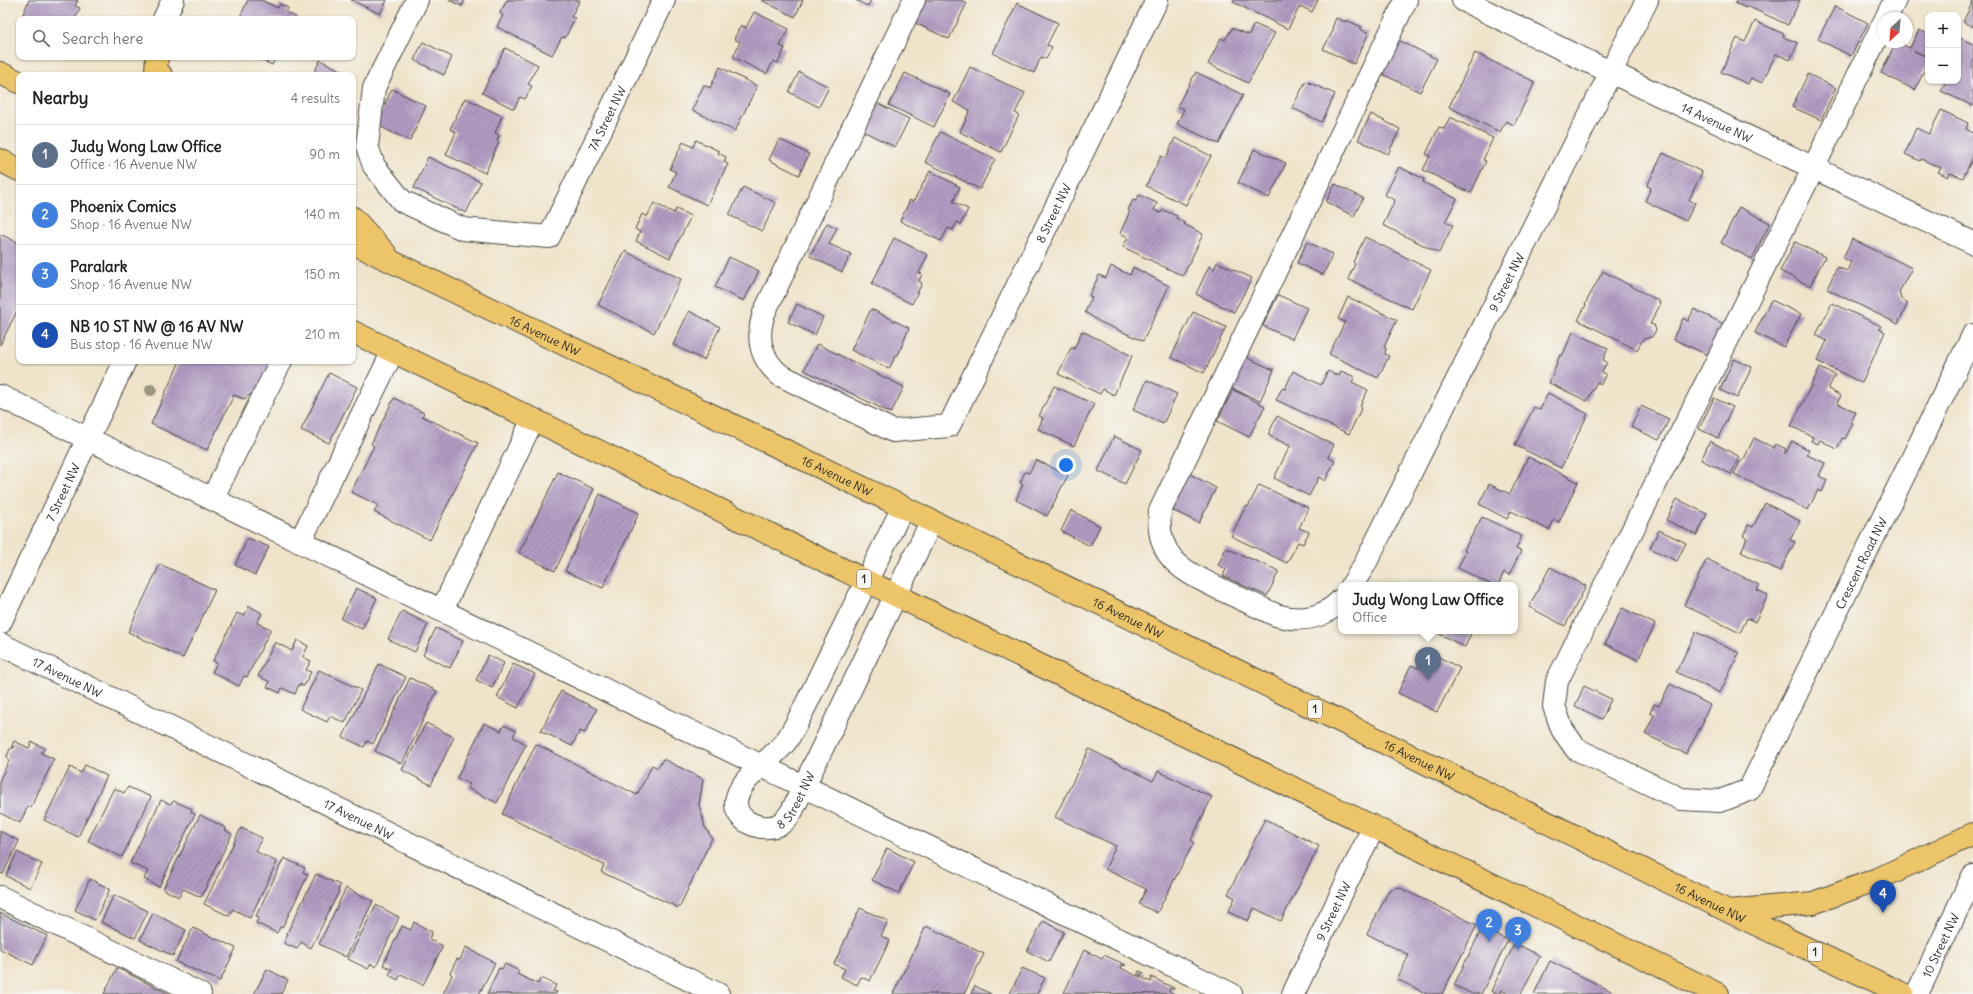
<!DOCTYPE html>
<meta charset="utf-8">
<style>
body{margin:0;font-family:Delius,sans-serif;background:#f2f2f2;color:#202124}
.controls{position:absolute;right:12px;top:12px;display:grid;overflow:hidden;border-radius:8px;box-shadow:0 1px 3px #0004}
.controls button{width:36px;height:36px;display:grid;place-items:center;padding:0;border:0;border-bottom:1px solid #e0e0e0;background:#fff;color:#202124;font:20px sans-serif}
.compass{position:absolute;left:1877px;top:12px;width:36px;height:36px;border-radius:50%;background:#fff;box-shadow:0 1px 3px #0004;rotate:206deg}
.you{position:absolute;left:1066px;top:465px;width:14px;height:14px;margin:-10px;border:3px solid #fff;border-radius:50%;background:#1a73e8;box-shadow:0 0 0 6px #1a73e833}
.badge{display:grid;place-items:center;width:26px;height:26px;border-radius:50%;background:#7c3aed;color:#fff;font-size:13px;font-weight:700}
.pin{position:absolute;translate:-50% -33px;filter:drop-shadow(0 1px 2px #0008)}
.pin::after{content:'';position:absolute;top:21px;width:14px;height:12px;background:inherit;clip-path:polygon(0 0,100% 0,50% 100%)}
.popup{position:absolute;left:1338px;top:582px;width:180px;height:52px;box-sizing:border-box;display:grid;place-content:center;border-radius:8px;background:#fff;filter:drop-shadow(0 1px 3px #0005);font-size:13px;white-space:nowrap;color:#757577}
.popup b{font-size:15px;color:#202124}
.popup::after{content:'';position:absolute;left:50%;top:100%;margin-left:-8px;border:8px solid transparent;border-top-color:#fff}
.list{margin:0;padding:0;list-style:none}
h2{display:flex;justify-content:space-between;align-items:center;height:52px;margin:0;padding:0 16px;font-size:17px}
h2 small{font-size:13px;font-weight:400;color:#757577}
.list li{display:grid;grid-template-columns:26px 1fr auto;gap:12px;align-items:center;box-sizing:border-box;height:60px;padding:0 16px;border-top:1px solid #e0e0e0}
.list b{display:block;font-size:15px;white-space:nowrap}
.list p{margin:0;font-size:13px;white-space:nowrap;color:#757577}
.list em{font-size:13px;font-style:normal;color:#757577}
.icon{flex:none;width:22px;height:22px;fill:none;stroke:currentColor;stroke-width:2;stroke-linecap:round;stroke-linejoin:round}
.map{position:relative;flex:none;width:1973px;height:994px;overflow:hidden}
.search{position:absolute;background:#fff;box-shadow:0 1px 3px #0004;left:16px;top:16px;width:340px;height:44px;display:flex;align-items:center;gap:10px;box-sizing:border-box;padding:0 14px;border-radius:8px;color:#757577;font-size:15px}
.panel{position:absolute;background:#fff;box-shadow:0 1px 3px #0004;left:16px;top:72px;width:340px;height:292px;border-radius:8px}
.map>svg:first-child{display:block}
.building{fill:url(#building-hatch)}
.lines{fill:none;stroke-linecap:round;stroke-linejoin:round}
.minor-casing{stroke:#484743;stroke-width:24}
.highway-casing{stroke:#484743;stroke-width:24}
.minor{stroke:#fff;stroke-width:22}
.highway{stroke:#edc569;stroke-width:22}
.tree{fill:#97957d}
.labels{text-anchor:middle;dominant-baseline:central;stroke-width:3.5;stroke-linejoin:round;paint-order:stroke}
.shield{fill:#f6f6f2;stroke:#686867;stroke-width:1}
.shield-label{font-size:11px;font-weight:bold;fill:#2b2b2b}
.street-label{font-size:12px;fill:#2b2b2b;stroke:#f6f6f2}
</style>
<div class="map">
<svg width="1973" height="994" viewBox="0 0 1973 994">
<defs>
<pattern id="building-hatch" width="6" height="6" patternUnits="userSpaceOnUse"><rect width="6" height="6" fill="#b19bc2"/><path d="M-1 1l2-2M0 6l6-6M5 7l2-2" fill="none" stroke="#907f9e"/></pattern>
</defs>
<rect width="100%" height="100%" fill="#f6f6f2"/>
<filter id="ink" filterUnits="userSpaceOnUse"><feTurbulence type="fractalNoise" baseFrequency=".025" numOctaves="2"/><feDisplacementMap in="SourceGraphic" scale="8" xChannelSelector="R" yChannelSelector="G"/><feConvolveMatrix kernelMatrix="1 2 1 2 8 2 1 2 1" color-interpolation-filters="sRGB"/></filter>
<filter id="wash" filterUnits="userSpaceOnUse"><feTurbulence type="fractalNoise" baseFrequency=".012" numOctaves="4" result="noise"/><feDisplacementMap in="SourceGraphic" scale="16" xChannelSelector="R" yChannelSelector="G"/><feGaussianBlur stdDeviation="0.9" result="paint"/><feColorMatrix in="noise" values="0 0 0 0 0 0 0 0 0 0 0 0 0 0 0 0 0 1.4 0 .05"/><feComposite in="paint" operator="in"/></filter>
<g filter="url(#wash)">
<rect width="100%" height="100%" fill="#efe3c9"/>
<g id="blocks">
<!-- building -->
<g class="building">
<path d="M29 0H78L75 6 80 8 75 19H21Z"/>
<path d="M248 0H261L278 8 280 4 288 8 286 12 296 17 295 19H239Z"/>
<path d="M351 0H387L380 14Z"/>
<path d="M449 0H465L462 6Z"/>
<path d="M507 0H580L571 17 575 18 565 38 562 37 552 55 497 27 503 15 500 13Z"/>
<path d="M761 0H803L795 17Z"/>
<path d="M855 0H871L868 6Z"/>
<path d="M926 0H960L967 3 949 39 915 23Z"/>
<path d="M1234 0H1318L1312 12 1300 6 1288 29 1233 2Z"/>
<path d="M1737 0H1800L1788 25 1747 6 1746 8 1735 3Z"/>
<path d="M1973 1V27L1963 22Z"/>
<path d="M1017 3 1058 23 1047 45 1052 47 1046 59 1041 57 1034 73 993 53Z"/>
<path d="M1835 6 1868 23 1851 56 1818 39Z"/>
<path d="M754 12 789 29 780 46 785 48 778 63 773 61 767 74 733 57 740 42 734 39 741 25 746 28Z"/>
<path d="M1336 18 1345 22 1346 20 1362 27 1360 29 1369 33 1354 64 1323 49 1334 29 1332 28Z"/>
<path d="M1755 21 1784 34 1783 37 1798 43 1790 60 1776 54 1762 83 1751 78 1748 84 1721 72 1737 38 1745 42Z"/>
<path d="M1254 24 1275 33 1248 83 1208 64 1221 38 1225 40 1232 28 1249 35Z"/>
<path d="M1919 30 1928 34V57L1914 51 1928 57V63L1915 90 1881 73 1896 42 1910 48Z"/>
<path d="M1958 37 1973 44V106L1941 91 1946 81H1958Z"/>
<path d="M1398 40 1437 59 1420 92 1382 74Z"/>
<path d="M423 42 452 57 444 75 414 60Z"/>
<path d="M505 48 538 65 528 84 532 86 525 99 520 97 514 109 482 93Z"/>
<path d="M1475 53 1535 82 1514 125 1506 121 1500 132 1449 107Z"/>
<path d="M255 57H276L272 65Z"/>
<path d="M320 60 350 75H313Z"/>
<path d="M720 67 757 86 735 131 692 110 704 85 710 88Z"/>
<path d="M970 67 1025 93 1015 113 1019 115 1001 152 960 132 970 110 953 102Z"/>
<path d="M799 72 829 87 819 107 789 92Z"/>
<path d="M1196 72 1243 95 1219 144 1177 124 1184 109 1177 106Z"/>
<path d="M905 73 950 94 934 127 889 105Z"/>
<path d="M1808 74 1836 88 1821 120 1792 107Z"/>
<path d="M1306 81 1335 94 1322 122 1292 108Z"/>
<path d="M392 89 426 106 410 141 375 124Z"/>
<path d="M465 98 502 116 495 133 499 135 497 141 499 142 485 173 446 155 456 132 450 129Z"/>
<path d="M875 102 909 119 895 147 861 130Z"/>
<path d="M1941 110 1968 123 1966 129 1973 133V157L1963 178 1950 173 1948 177 1938 172 1941 168 1921 159 1920 161 1905 154 1916 128 1929 134Z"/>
<path d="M1371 114 1400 129 1388 154 1358 140Z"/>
<path d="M1450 117 1493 138 1483 160 1486 161 1471 193 1423 170 1430 156 1426 154 1439 127 1444 129Z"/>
<path d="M940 132 995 159 980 189 925 162Z"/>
<path d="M1175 138 1211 156 1186 205 1146 186 1161 156 1166 158Z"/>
<path d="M779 139 809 154 799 175 769 160Z"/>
<path d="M696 140 719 151 718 153 726 157 724 162 728 164 707 205 669 187 676 172 670 169 683 142 693 147Z"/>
<path d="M1254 149 1286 163 1269 198 1238 183Z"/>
<path d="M1663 153 1702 172 1689 200 1695 203 1686 221 1645 201 1651 188 1647 186Z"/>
<path d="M428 157 481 182 466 213 414 188Z"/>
<path d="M1399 167 1424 179 1423 182 1457 199 1445 222 1453 225 1439 253 1383 225 1395 200 1385 195Z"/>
<path d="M930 171 960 187 953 202 968 209 961 224 957 222 953 230 948 228 941 241 900 221 910 200 913 202Z"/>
<path d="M1335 184 1363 198 1354 216 1326 202Z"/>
<path d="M743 187 776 203 762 231 729 215Z"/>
<path d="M1139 195 1157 203 1154 210 1161 213 1163 210 1177 216 1176 218 1185 223 1184 224 1203 234 1183 276 1123 247 1128 237 1120 233 1130 211 1128 210 1133 200 1136 201Z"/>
<path d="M654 203 674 213 676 209 691 216 670 258 636 241 640 232 635 229 642 214 647 217Z"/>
<path d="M1739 207 1770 223 1752 259 1721 243Z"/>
<path d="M827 223 837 228 829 244 851 254 842 272 810 256Z"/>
<path d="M0 234 19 243V307L0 345Z"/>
<path d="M1365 237 1431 270 1412 309 1348 279 1355 264 1353 262Z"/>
<path d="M894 238 928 255 919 273 922 274 919 281 922 283 912 304 872 284Z"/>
<path d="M1852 239 1912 268 1899 292 1901 299 1908 303 1898 324 1827 289 1837 267 1847 271 1851 262 1843 258Z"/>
<path d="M1307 242 1333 254 1323 275 1297 263Z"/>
<path d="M1795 242 1825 257 1810 286 1780 271Z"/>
<path d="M625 251 681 279 654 333 598 305Z"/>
<path d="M729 257 759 271 744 301 715 287Z"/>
<path d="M1217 262 1252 278 1234 312 1196 294 1209 266 1214 269Z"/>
<path d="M1111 266 1130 275 1133 267 1169 286 1143 341 1100 322 1085 312 1092 297 1089 296 1099 275 1106 278Z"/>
<path d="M1603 271 1659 301 1660 305 1650 324 1654 325 1656 330 1652 337 1643 339 1637 350 1578 320 1586 305 1585 304Z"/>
<path d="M1278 295 1307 308 1292 339 1263 326Z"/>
<path d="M1348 297 1397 320 1384 347 1386 348 1385 354 1389 356 1378 378 1329 354 1345 322 1338 319Z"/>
<path d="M1771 300 1801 314 1784 347 1755 333Z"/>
<path d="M1832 303 1881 326 1879 329 1885 332 1862 383 1817 361 1827 341 1816 335Z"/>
<path d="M797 304 823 317 815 335 788 322Z"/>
<path d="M871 309 909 328 898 355H896L889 369 851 350Z"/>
<path d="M1694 309 1725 325 1710 356 1673 339 1683 318 1688 321Z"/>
<path d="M689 311 720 327 704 360 673 345Z"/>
<path d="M1193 312 1226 327 1204 373 1171 357Z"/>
<path d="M1082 331 1132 356 1114 395 1103 389 1100 394 1058 374 1071 348 1074 349Z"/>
<path d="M1573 332 1608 348 1603 360 1607 362 1602 373 1606 374 1601 384 1597 382 1587 401 1549 383 1560 355 1562 356Z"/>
<path d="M817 344 904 387 891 413 804 370Z"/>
<path d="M1243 356 1274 370 1260 401 1229 387Z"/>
<path d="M1734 359 1752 367 1737 398 1720 390Z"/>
<path d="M180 361H272L259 389 244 399 234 395 207 450 151 424Z"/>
<path d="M1820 368 1835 375 1828 389 1841 396 1837 403 1856 412 1851 422 1853 423 1845 439 1842 438 1837 449 1820 440 1818 444 1811 441 1813 437 1791 426Z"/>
<path d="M1293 371 1321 385 1328 371 1339 376 1341 371 1355 377 1352 382 1368 390 1360 406 1362 407 1349 434 1276 400 1282 388 1285 389Z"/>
<path d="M329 373 357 387 329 443 301 430Z"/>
<path d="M1147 380 1177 394 1163 424 1133 410Z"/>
<path d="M1054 386 1094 404 1074 446 1038 429 1043 418 1039 416Z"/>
<path d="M1233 390 1265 406 1249 437 1217 421Z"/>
<path d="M1548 393 1588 414 1561 468 1515 445 1534 407 1540 410Z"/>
<path d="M394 398 424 413 422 416 478 443 430 540 374 512 378 505 351 492 374 446 371 444Z"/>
<path d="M1714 398 1733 407 1718 438 1699 429Z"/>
<path d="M1641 406 1669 419 1659 440 1631 427Z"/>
<path d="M1277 416 1334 445 1328 457 1335 461 1325 481 1319 477 1309 496 1274 478 1290 446 1268 435Z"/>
<path d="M1114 436 1142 450 1125 484 1098 471Z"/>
<path d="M1754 438 1774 448 1776 444 1786 449 1784 453H1786L1792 441 1809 450 1807 455 1825 463 1819 476 1827 480 1822 492 1818 490 1808 510 1734 474 1740 462 1744 459Z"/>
<path d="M1710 441 1740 457 1731 474 1701 460Z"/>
<path d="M1528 457 1578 482 1559 522 1554 520 1549 530 1511 511 1507 519 1479 504 1489 484 1510 494Z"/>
<path d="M1036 460 1068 475 1047 516 1016 500 1023 484 1020 483 1025 472 1029 473Z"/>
<path d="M558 472 594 489 555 571 519 553Z"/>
<path d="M1186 472 1216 488 1199 523 1168 508Z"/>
<path d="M1259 485 1309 508 1299 528 1309 532 1303 544 1298 542 1287 563 1231 536 1246 506 1248 507Z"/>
<path d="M600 494 639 513 603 588 565 571Z"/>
<path d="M1677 499 1707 514 1697 535 1666 520Z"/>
<path d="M1765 503 1800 521 1790 540 1795 542 1780 571 1741 552 1747 538 1743 536 1748 525 1753 527Z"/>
<path d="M1071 510 1100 526 1090 546 1061 531Z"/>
<path d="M1482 517 1522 536 1516 549 1521 551 1509 575 1504 572 1498 585H1492L1458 568 1466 551 1464 550Z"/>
<path d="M1659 530 1686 543 1677 561 1650 548Z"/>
<path d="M248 538 269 547 255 575 235 565Z"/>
<path d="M1226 548 1279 571 1267 596 1223 576 1226 569 1218 565Z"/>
<path d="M1707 559 1759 585 1757 590 1768 595 1755 622 1747 618 1740 633 1684 605Z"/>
<path d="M160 564 215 590 183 658 128 632Z"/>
<path d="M1550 567 1586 586 1565 626 1529 607Z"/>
<path d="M356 588 377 598 362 629 341 619Z"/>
<path d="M249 606 262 613 257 623 271 629 247 677 244 676 239 686 212 672 217 663 213 661 237 613 244 616Z"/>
<path d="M1622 608 1655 624 1638 660 1605 644Z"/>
<path d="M402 611 428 624 415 652 388 639Z"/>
<path d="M436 628 463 641 450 668 423 655Z"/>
<path d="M1434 631H1472L1465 647Z"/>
<path d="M1696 632 1739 653 1720 693 1676 672Z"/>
<path d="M297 640 308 646 303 657 311 661 306 670 311 672 304 686 299 684 295 694 282 688 280 693 267 687 270 682 258 676 275 642 292 651Z"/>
<path d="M1427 651 1460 668 1437 712 1398 693 1411 665 1418 668Z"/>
<path d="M488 655 504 663 492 688 476 680Z"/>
<path d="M379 664 406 677 373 744 367 741 364 747 343 737Z"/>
<path d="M513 664 535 674 518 708 497 697Z"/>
<path d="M319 670 361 690 345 723 330 716 327 722 300 709Z"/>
<path d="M410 678 437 691 402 764 375 751Z"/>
<path d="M1670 684 1710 705 1703 720 1704 721 1686 754 1645 734 1654 715 1650 713 1654 704 1659 706Z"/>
<path d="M1584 686 1611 699 1602 719 1575 706Z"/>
<path d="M561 691 597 709 585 733 580 731 572 746 541 731Z"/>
<path d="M426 723 454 737 431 785 402 770Z"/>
<path d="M484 723 501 731 504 725 516 731 513 737 526 744 497 803 467 788 470 784 457 778Z"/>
<path d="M14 741 29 748 32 742 45 748 41 753 54 759 31 807 28 806 20 823 0 813V779L9 761 7 756 10 749 15 747 12 746Z"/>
<path d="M536 744 637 795 652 765 658 768 663 759 703 779 699 805 705 827 712 838 679 908 601 872 604 865 502 814Z"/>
<path d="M1089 749 1153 781 1158 771 1212 797 1191 840 1194 842 1157 913 1139 904 1146 889 1105 869 1116 846 1055 817Z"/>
<path d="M85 765 107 776 78 837 44 820 70 767 81 773Z"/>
<path d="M128 787 151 797 122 857 88 841 114 788 124 793Z"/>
<path d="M161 800 170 804 174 801 192 809 191 812 195 814 159 887 144 879 148 871 130 863Z"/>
<path d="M200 815 226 828 225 830 232 834 201 897 183 889 179 897 163 889Z"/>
<path d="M1265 819 1319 846 1281 921 1254 908 1248 921 1228 912 1235 898 1228 894Z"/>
<path d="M241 828 262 838 255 851 277 862 250 918 233 909 229 916 204 904Z"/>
<path d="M0 831 19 841 3 874 0 873Z"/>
<path d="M887 848 914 862 899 893 872 880Z"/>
<path d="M17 852 42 864 30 888 6 876Z"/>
<path d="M284 858 305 868 303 872 308 875 282 928 280 927 277 933 256 923 259 917 256 916Z"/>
<path d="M316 874 340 885 338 890 339 891 311 948 301 942 297 949 284 943 288 934 287 933Z"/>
<path d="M90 879 110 889 95 920 75 910Z"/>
<path d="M1398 887 1477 925 1442 994H1427L1397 979 1409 955 1367 934 1389 890Z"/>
<path d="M346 888 373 901 346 957 319 944Z"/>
<path d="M114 895 148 911 135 938 101 922Z"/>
<path d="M376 905 399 917 376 967 371 964 368 969 348 959Z"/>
<path d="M860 908 888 921 881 936 890 940 870 981 861 977 857 985 841 977 845 969 834 964Z"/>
<path d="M0 913 47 936 33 965 0 949Z"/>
<path d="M153 913 186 930 173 956 140 940Z"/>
<path d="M1043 921 1064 932 1049 962 1027 951Z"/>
<path d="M414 922 432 932 429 939 443 946 423 985 401 974 398 980 389 975 392 969 383 965 402 926 411 930Z"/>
<path d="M926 926 984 954 964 994H893Z"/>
<path d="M193 928 236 948 220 981 176 962Z"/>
<path d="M1482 928 1508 940 1481 994H1472L1454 985Z"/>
<path d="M1515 943 1540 956 1521 994H1508L1501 990 1499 994H1496L1491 991Z"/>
<path d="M466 947 495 963 479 994H443L452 975 450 973 457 959 460 960Z"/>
<path d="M1084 950 1102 959 1104 955 1126 965H1122L1121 968 1137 976 1139 971 1144 973 1143 975 1140 974 1139 976 1151 982 1152 980 1151 977 1174 988 1173 990 1170 988 1169 991 1175 994 1064 993Z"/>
<path d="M1550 961 1617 994H1534Z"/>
<path d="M505 964 519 971 517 974 538 984 541 978 556 985 553 991 557 992 556 994H487L499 968 502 969Z"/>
<path d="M117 968 169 994H104Z"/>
<path d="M1022 968 1045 978 1037 994H1010Z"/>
<path d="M267 969 288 980 281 994H254Z"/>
<path d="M975 986 991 994H971Z"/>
</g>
</g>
</g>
<g filter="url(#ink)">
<use href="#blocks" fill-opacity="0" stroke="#484743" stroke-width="1"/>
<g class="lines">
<defs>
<g id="minor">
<path id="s1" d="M417 0 374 88 367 146 374 166 402 201 463 229 549 237 664 0"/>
<path id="s2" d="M914 0 764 313C756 338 760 358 780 375L893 431 949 426 1157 0"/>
<path id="s3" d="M1463 0 1568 52 1973 243"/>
<path d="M1886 18 1895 0"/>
<path d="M164 19 173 0"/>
<path id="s4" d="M1883 24 1814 167 1557 681 1554 706 1562 729 1576 749 1681 799 1720 801 1749 790 1973 335"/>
<path d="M0 396 1231 994"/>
<path d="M212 499 281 361"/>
<path id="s5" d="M903 507C878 558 853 609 828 659 815 685 804 711 790 735 778 757 744 773 737 797 730 820 762 834 780 824 785 821 789 816 792 811L931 522"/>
<path d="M300 542 393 351"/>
<path id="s6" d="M1352 585 1365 564 1647 0"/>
<path d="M1341 600C1323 619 1300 622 1276 615 1257 606 1239 598 1220 589 1183 571 1155 558 1160 511L1406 0"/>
<path d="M442 610 533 419"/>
<path id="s7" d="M0 623 125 361"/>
<path id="s8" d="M0 644 718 994"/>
<path d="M0 897 200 994"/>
<path id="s9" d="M1293 994 1373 828"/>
<path id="s10" d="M1917 994 1973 876"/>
</g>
<g id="highway">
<path d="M157 57 156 70 161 75"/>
<path d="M0 73 19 82"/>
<path d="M0 160 19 170"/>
<path d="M353 218 386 254"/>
<path id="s11" d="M353 243 903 507 1728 911 1903 994"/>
<path d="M353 332 1718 994"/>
<path d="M1729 911 1813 903 1878 879 1973 834"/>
</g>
</defs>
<!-- minor casing -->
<use href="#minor" class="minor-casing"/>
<!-- highway casing -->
<use href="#highway" class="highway-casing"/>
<!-- minor -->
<use href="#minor" class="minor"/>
<!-- highway -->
<use href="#highway" class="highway"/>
</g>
<!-- trees -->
<circle class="tree" cx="151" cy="390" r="6"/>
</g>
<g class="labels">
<!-- shield labels -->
<g class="shield">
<rect x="857" y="570" width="14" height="18" rx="3"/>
<rect x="1308" y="700" width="14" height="18" rx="3"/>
<rect x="1808" y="943" width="14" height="18" rx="3"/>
</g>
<g class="shield-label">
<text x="864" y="579">1</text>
<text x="1315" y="709">1</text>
<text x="1815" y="952">1</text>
</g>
<!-- street labels -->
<g class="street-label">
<text stroke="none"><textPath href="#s1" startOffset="508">7A Street NW</textPath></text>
<text stroke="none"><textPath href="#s3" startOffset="282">14 Avenue NW</textPath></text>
<text stroke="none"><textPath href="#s2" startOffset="835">8 Street NW</textPath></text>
<text stroke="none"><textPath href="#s6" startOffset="340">9 Street NW</textPath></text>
<text stroke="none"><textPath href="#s11" startOffset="213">16 Avenue NW</textPath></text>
<text stroke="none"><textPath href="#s11" startOffset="537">16 Avenue NW</textPath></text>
<text stroke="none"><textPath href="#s7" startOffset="145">7 Street NW</textPath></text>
<text stroke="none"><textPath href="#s4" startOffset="1247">Crescent Road NW</textPath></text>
<text stroke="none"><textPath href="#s11" startOffset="861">16 Avenue NW</textPath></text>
<text stroke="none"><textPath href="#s8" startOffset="75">17 Avenue NW</textPath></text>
<text stroke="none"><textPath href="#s11" startOffset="1185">16 Avenue NW</textPath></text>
<text stroke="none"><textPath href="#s5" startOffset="429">8 Street NW</textPath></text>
<text stroke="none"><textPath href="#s8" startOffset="399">17 Avenue NW</textPath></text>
<text stroke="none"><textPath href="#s11" startOffset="1509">16 Avenue NW</textPath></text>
<text stroke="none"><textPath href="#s9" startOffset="92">9 Street NW</textPath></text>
<text stroke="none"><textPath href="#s10" startOffset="54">10 Street NW</textPath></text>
</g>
</g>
</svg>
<div class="controls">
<button>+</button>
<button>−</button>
</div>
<svg class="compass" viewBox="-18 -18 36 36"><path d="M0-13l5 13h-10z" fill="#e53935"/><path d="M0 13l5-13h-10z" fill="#757577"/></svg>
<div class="you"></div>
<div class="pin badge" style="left:1428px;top:680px;background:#5c6f8a">1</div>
<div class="popup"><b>Judy Wong Law Office</b>Office</div>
<div class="pin badge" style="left:1489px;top:942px;background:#3f7fe0">2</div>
<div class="pin badge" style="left:1518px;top:950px;background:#3f7fe0">3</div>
<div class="pin badge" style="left:1883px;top:913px;background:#1a4fb4">4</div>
<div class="search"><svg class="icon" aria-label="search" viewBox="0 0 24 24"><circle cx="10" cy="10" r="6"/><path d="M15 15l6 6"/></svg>Search here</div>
<section class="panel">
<h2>Nearby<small>4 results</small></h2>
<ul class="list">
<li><span class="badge" style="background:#5c6f8a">1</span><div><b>Judy Wong Law Office</b><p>Office · 16 Avenue NW</p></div><em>90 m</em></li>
<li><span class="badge" style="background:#3f7fe0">2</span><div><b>Phoenix Comics</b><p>Shop · 16 Avenue NW</p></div><em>140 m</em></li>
<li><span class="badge" style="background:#3f7fe0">3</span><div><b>Paralark</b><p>Shop · 16 Avenue NW</p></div><em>150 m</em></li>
<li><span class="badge" style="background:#1a4fb4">4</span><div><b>NB 10 ST NW @ 16 AV NW</b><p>Bus stop · 16 Avenue NW</p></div><em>210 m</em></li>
</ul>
</section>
</div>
